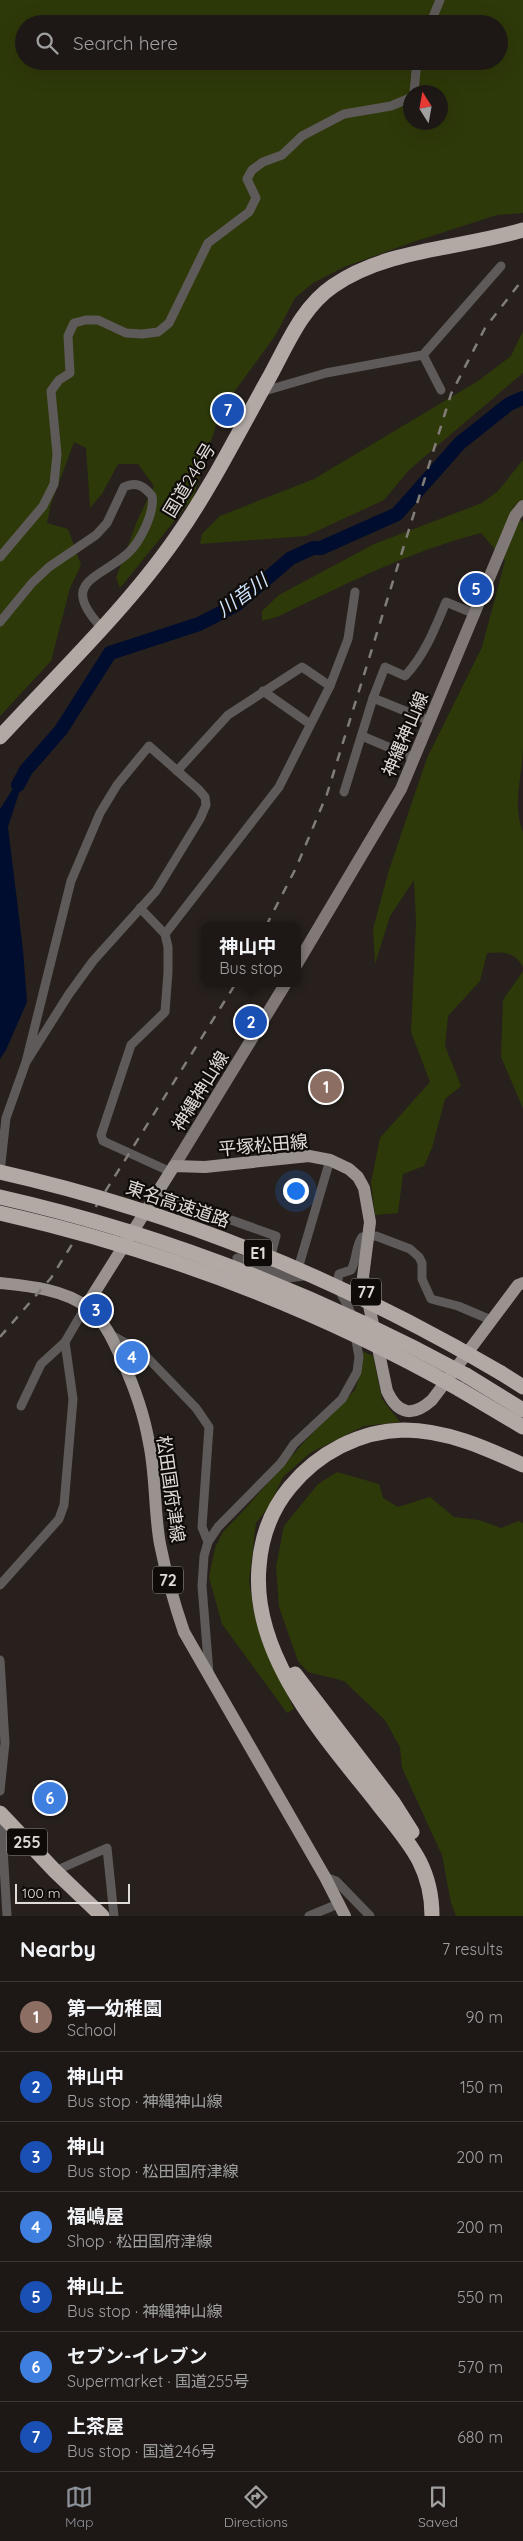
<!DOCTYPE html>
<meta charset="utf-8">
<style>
body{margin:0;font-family:Quicksand,"Noto Sans JP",sans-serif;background:#25211f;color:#f1f3f6}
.compass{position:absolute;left:403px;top:85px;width:45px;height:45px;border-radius:50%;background:#1d1816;box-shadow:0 5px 20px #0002;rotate:349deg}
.scale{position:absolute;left:15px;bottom:12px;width:115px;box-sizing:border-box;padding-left:5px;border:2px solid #e0dbd8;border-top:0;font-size:14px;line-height:18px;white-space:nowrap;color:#e0dbd8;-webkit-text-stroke:4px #0e0b09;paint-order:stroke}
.you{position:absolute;left:295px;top:1190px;width:18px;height:18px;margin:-12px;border:4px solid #fff;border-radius:50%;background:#1a73e8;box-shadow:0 0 0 8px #1a73e833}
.badge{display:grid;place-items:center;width:32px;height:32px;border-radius:50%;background:#8c9099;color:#fff;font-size:16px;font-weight:700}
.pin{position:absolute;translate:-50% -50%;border:2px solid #fff;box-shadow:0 1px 5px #0006}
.popup{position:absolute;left:201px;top:922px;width:100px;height:65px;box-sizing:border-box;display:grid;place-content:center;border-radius:10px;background:#1d1816;filter:drop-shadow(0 1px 4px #0005);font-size:16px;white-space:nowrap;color:#a0a0a1}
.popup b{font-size:19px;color:#f1f3f6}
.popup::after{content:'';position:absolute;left:50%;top:100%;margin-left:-10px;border:10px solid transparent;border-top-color:#1d1816}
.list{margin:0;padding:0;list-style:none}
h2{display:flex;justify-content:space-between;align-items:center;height:65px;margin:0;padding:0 20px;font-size:21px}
h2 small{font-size:16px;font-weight:400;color:#a0a0a1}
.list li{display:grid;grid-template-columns:32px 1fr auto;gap:15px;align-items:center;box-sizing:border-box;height:70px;padding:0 20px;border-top:1px solid #3b3735}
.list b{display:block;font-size:19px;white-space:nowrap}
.list p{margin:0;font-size:16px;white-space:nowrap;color:#a0a0a1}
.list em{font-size:16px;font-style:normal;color:#a0a0a1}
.icon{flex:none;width:28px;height:28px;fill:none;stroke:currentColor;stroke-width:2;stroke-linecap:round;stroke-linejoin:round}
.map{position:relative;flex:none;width:523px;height:1916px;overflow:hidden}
.search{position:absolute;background:#1d1816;box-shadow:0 5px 20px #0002;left:15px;right:15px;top:15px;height:55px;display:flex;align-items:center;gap:12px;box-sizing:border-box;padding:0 18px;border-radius:28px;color:#a0a0a1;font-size:19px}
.sheet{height:555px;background:#1d1816}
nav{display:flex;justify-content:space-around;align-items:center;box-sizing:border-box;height:70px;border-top:1px solid #3b3735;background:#1d1816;font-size:14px;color:#a0a0a1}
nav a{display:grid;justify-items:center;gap:2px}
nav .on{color:#8c9099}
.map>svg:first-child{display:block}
.green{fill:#2e3909;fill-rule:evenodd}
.water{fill:#000d2e}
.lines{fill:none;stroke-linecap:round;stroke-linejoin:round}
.river{stroke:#000d2e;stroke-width:14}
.street{stroke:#5e5a59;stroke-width:9}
.secondary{stroke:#807977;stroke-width:12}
.primary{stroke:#9a928f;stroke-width:12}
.highway{stroke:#b2a8a4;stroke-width:15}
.rail{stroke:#837d7a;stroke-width:2.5;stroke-dasharray:9 9;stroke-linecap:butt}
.highway-bridge{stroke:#b2a8a4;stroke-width:15}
.labels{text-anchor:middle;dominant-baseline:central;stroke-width:4.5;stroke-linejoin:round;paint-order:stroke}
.shield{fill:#0e0b09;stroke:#a19d9a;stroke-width:1}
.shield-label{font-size:16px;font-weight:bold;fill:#e0dbd8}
.street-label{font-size:18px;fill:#e0dbd8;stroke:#0e0b09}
.water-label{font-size:19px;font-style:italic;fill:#d0e4fe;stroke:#0e0b09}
</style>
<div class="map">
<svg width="523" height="1916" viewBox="0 0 523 1916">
<rect width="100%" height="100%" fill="#27201d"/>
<!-- green -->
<g class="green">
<path d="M0 0H523V213L497 215 413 242 344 267 313 283 295 298 275 336 221 410 193 498 120 588 116 578 137 521 154 486 138 464H118L102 494 90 508 86 448 74 442 51 504 47 523 68 529 81 565 70 588 51 661 0 716ZM24 24H499V61H24ZM410 92H440V122H410Z"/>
<path d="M523 331V373L409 470 384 500 306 536 200 544 202 534 220 516 314 479 478 381 511 356Z"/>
<path d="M523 460V499L513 507 523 523C523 598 523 674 523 749 522 776 512 806 523 832V967C514 951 503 952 487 953L480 981 448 1016 445 1046 461 1086 445 1099 432 1148 424 1166 403 1174 398 1213 375 1215 371 1182 380 1138 430 1082 411 1032 416 922 414 880 390 916 375 964 373 929 389 870 427 758 482 647 505 561 481 533C410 551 344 585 277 617L262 621V611L279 595 374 544 482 503 498 491Z"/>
<path d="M523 971V1108L501 1057 503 1000Z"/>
<path d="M362 1351 373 1356 382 1399 400 1422 364 1426 310 1453 283 1477 269 1506 256 1523 249 1581 254 1613 270 1659 294 1709 287 1713 222 1624 209 1577 215 1548 223 1532 245 1509 305 1441 355 1390 363 1363Z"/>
<path d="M337 1472 379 1484 383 1498 398 1507 430 1497 454 1517 479 1520 501 1528 519 1521 523 1523V1916H456L451 1903 442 1855 402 1768 400 1747 385 1720 344 1681 308 1672 298 1661 279 1607 276 1567 284 1526 318 1484Z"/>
</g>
<!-- water -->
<path class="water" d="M28 765 8 827 23 950 27 1002 6 1050 0 1059V809Z"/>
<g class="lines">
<!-- river -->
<path class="river" d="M18 785 26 770 61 730 110 653 199 624 236 605 291 558 313 548H321L397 514 460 443 509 404 523 398"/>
<!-- street -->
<g class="street">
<path d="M430 24 440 0"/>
<path d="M414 92 417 61"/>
<path d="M423 355 441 390"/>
<path d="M261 392 326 373 423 355 501 266"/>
<path d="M0 557 43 506 54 484 57 454 51 391 59 380 70 373 68 336 74 323 86 320H98L126 333 142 334 158 332 169 323 208 243 249 212 256 198 247 179 252 170 263 162 282 155 302 136 344 114 391 106 410 98"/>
<path d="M0 622 32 583 49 567 96 535 107 523 124 487C136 481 144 486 152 496 155 512 140 543 127 554 98 579 59 582 101 627"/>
<path d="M263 691 310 724"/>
<path d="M373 698 430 721"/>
<path d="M362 736 414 758"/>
<path d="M177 771 228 715 302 667 330 686"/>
<path d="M344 792 373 698 385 667 405 676C425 655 435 628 446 602L475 614"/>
<path d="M140 908 165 934 168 947V972L165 1012 131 1045 101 1135 103 1141 171 1172"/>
<path d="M165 934 279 787 330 686 348 639 355 592"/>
<path d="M0 1172 6 1118 26 1062 69 994 93 961 156 891 200 819 206 805 205 797 199 790 149 746 117 785 100 813 71 881 26 1062"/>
<path d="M158 1194 276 1236 267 1270"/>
<path d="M237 1258 288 1278 304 1276"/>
<path d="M297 1272 330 1160"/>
<path d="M353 1319C349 1302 334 1292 339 1274L351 1270C357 1260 355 1247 362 1237L376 1236 410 1249 419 1257 422 1263V1279L431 1299 458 1306 491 1320"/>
<path d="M111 1335 142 1352 196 1408 209 1427 202 1527 208 1542"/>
<path d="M21 1406 41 1364 65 1342"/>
<path d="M0 1585 59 1519 64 1505 73 1399 65 1342 86 1306"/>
<path d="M0 1660 5 1743 0 1791"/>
<path d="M209 1673 202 1586 204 1556 208 1542 218 1527 281 1463 294 1444 342 1399 357 1372 359 1357 355 1335"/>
<path d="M1 1814 7 1916"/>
<path d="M55 1871 107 1848 114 1916"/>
<path d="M325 1877 336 1881 370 1916"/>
<path d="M309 1916 338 1904"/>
</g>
<!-- secondary -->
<g class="secondary">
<path d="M297 964 401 789 515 516 523 506"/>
<path d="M174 1166 286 983"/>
</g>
<!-- primary -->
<g class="primary">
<path d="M0 1283C28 1286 63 1289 87 1307 105 1321 113 1340 122 1360 134 1386 144 1414 149 1443 156 1476 154 1511 160 1544 166 1574 174 1603 184 1632L325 1877 345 1916"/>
<path d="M86 1306 174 1166 205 1167 309 1156 330 1160 349 1169 358 1177 364 1188 370 1222 363 1277 387 1391C398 1415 413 1417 432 1400L518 1285 523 1283"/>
</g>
<!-- highway -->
<g class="highway">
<path d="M0 737C58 674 126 609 175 539 211 488 239 431 270 376 287 345 302 307 333 286 388 248 461 249 523 230"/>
<path d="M501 1373 523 1387"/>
<path d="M466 1375 523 1410"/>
<path d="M459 1389 523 1427"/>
<path d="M295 1674 393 1802 412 1832"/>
<path d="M0 1813 55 1871 102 1916"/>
<path d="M432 1916C432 1865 407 1841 378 1804 326 1738 251 1657 259 1567 261 1538 271 1510 290 1487 318 1453 359 1431 404 1430 446 1430 486 1448 523 1465"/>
</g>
<!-- rail -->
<g class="rail">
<path d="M266 926 296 868 327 794 451 394 485 328 523 279"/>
<path d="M0 1337 51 1278 236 983"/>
</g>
<!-- highway-bridge -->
<g class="highway-bridge">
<path d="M0 1172C177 1212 345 1281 501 1373"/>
<path d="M0 1197C164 1234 318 1295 466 1375"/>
<path d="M0 1213C160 1249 317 1309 459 1389"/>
</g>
</g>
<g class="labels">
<!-- shield labels -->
<g class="shield">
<rect x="244" y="1239.5" width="28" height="27" rx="4"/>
<rect x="351" y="1278.5" width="30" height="27" rx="4"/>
<rect x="153" y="1566.5" width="30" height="27" rx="4"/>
<rect x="7" y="1828.5" width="40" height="27" rx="4"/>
</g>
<g class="shield-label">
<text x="258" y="1253">E1</text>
<text x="366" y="1292">77</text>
<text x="168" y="1580">72</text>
<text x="27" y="1842">255</text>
</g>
<!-- street labels -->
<g class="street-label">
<text transform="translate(189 480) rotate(-59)">国道246号</text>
<text transform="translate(405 734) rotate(-67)">神縄神山線</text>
<text transform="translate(200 1091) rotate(-58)">神縄神山線</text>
<text transform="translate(263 1145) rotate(-5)">平塚松田線</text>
<text transform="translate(178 1204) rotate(19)">東名高速道路</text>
<text transform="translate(171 1489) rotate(82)">松田国府津線</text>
</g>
<!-- water labels -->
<g class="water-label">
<text transform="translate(242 595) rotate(-36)">川音川</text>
</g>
</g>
</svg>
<svg class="compass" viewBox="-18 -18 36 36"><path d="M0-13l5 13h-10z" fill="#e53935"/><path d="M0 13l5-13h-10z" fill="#a0a0a1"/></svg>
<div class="scale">100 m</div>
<div class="you"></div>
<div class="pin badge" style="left:326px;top:1087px;background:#8d6e63">1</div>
<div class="pin badge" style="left:251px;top:1022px;background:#1a4fb4">2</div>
<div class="popup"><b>神山中</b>Bus stop</div>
<div class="pin badge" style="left:96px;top:1310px;background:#1a4fb4">3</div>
<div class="pin badge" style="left:132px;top:1357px;background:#3f7fe0">4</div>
<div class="pin badge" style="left:476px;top:589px;background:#1a4fb4">5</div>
<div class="pin badge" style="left:50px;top:1798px;background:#3f7fe0">6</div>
<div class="pin badge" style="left:228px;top:410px;background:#1a4fb4">7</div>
<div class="search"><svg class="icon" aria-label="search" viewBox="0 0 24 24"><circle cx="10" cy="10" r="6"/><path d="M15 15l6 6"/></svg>Search here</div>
</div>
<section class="sheet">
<h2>Nearby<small>7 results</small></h2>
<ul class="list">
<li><span class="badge" style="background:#8d6e63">1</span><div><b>第一幼稚園</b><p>School</p></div><em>90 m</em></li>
<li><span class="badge" style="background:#1a4fb4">2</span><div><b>神山中</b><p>Bus stop · 神縄神山線</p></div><em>150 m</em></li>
<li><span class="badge" style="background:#1a4fb4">3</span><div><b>神山</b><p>Bus stop · 松田国府津線</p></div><em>200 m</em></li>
<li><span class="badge" style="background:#3f7fe0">4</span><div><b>福嶋屋</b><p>Shop · 松田国府津線</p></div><em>200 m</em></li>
<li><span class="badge" style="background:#1a4fb4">5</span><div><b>神山上</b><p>Bus stop · 神縄神山線</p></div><em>550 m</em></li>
<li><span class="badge" style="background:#3f7fe0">6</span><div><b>セブン-イレブン</b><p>Supermarket · 国道255号</p></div><em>570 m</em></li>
<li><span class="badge" style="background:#1a4fb4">7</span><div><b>上茶屋</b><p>Bus stop · 国道246号</p></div><em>680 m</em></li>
</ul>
</section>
<nav>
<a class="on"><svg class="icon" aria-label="map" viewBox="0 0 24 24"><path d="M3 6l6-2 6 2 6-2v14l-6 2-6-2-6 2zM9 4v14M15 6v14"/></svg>Map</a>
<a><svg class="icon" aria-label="directions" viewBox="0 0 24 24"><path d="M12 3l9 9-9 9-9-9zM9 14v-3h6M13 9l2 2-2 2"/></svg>Directions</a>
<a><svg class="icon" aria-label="saved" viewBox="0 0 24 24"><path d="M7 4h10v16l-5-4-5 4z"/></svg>Saved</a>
</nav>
